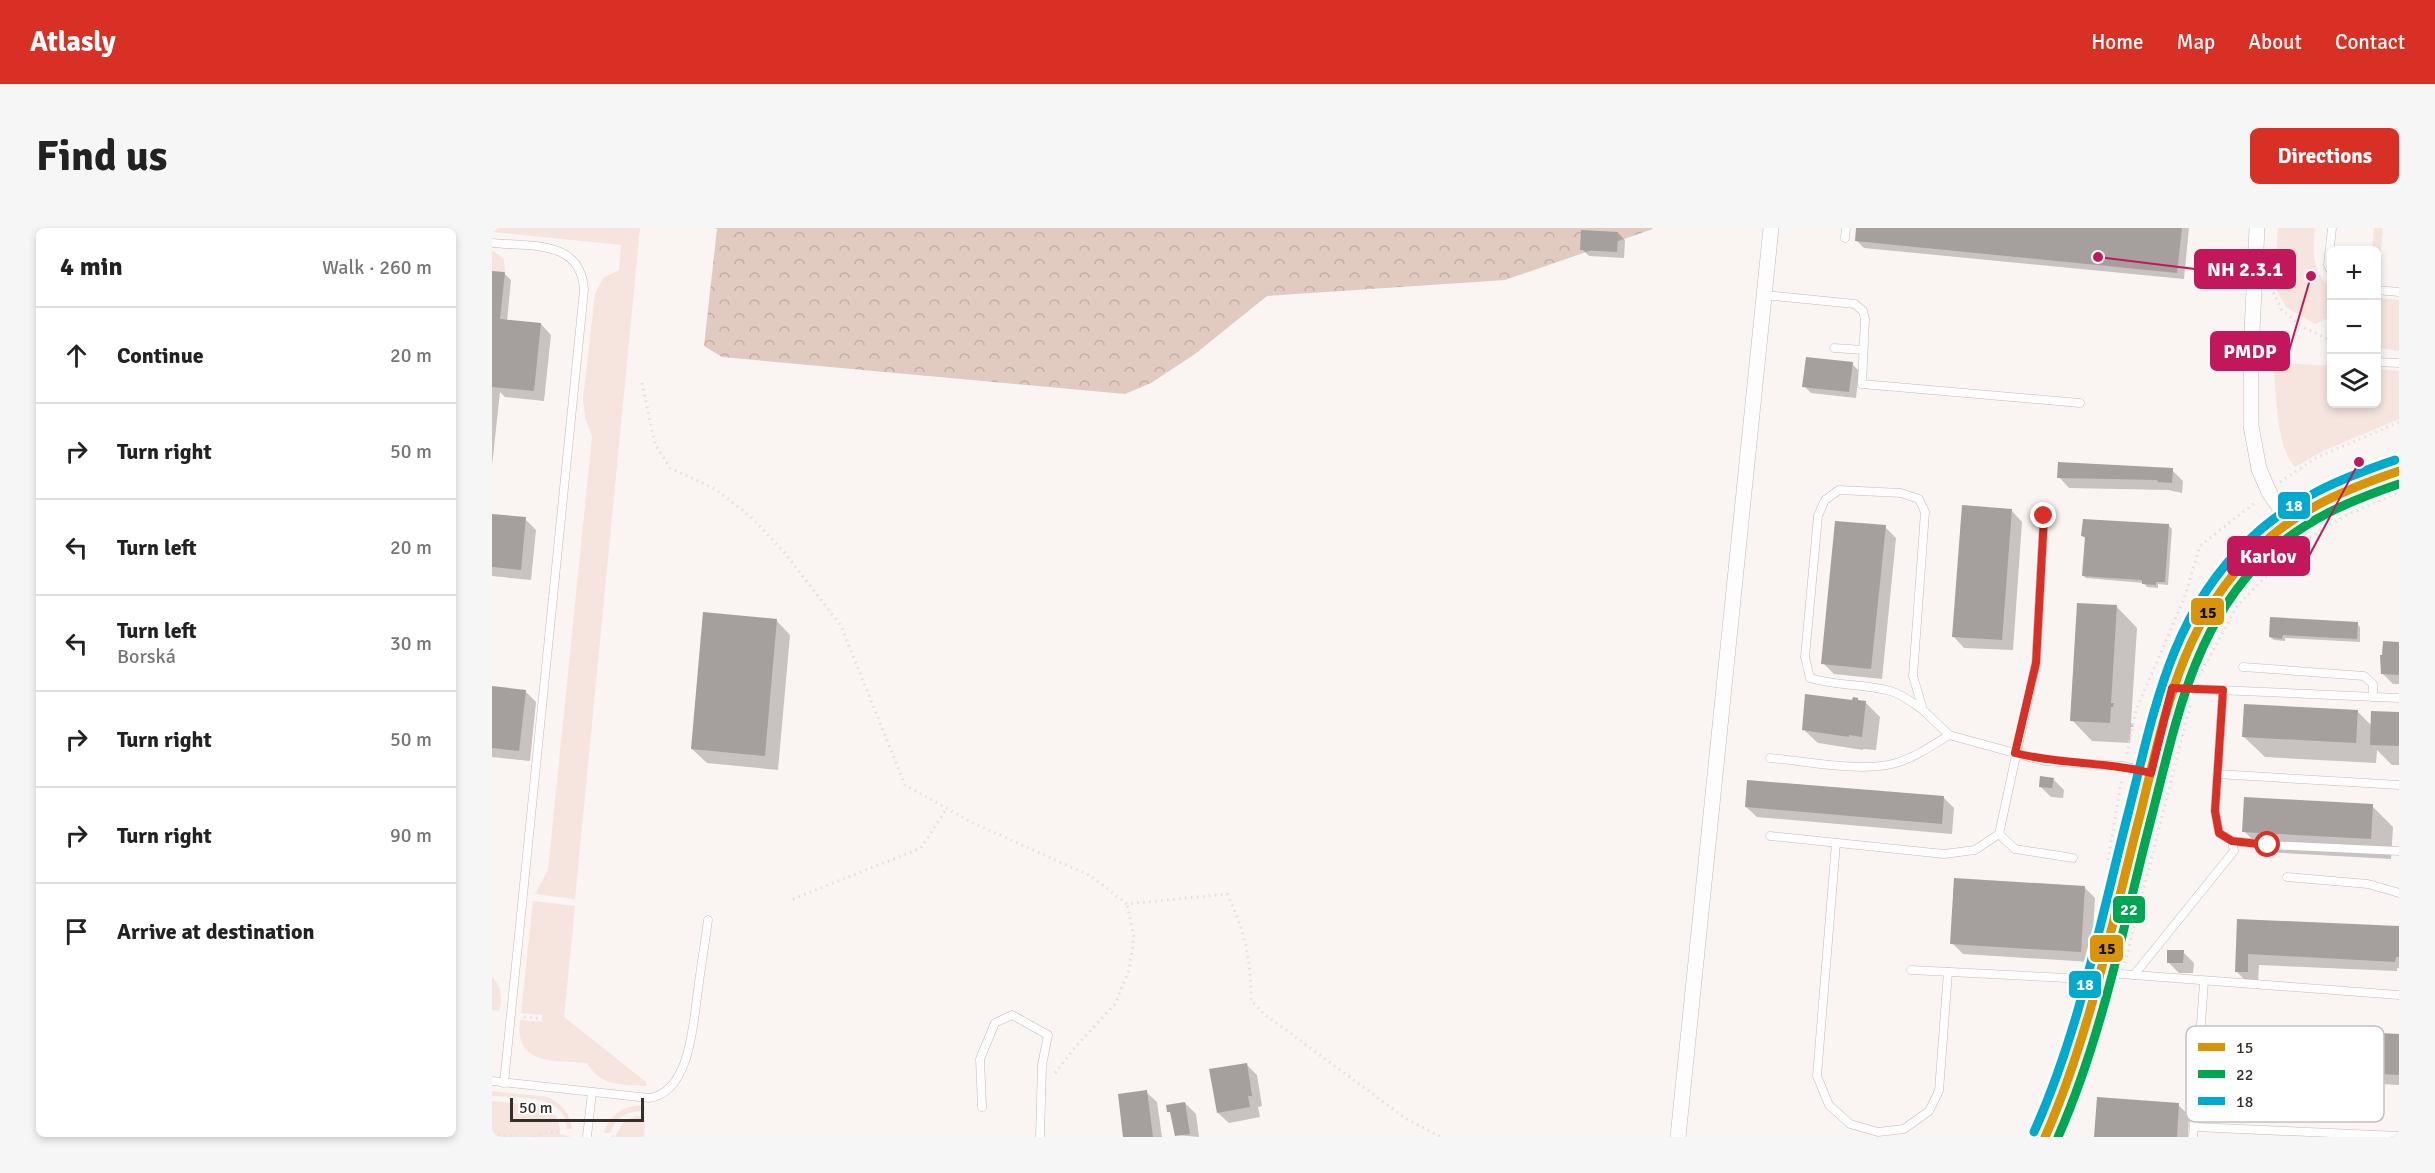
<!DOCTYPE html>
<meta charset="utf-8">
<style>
body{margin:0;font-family:Signika,sans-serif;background:#f6f6f6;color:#222}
.controls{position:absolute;right:18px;top:18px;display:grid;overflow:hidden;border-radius:9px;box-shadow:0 3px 9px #0003}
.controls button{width:54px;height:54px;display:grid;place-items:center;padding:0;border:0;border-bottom:2px solid #e0e0e0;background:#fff;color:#222;font:30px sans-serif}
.scale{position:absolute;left:18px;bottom:15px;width:134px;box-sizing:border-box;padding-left:6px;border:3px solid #352f2c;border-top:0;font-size:16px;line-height:21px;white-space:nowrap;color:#352f2c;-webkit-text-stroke:4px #fff;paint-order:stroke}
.stop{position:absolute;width:18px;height:18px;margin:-14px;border:4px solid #d93025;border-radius:50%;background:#fff}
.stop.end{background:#d93025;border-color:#fff;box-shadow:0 2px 6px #0008}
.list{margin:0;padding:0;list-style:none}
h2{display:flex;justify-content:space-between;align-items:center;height:78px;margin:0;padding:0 24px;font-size:26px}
h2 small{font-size:20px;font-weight:400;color:#767676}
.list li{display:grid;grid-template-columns:39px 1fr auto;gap:18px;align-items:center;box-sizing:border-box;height:96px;padding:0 24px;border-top:2px solid #e0e0e0}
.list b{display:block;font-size:22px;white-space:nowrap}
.list p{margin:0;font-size:20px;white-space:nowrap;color:#767676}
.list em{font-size:20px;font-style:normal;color:#767676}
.icon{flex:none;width:33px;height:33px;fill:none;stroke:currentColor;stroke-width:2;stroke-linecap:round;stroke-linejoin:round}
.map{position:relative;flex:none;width:1907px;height:909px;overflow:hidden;border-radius:9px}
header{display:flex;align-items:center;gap:36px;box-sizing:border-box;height:84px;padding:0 30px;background:#d93025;color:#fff}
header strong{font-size:28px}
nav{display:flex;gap:33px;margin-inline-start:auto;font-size:21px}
.intro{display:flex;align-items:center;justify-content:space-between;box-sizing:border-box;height:144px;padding:0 36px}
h1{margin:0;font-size:42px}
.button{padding:15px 27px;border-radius:9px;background:#d93025;color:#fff;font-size:21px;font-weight:700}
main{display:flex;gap:36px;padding:0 36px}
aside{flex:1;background:#fff;border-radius:9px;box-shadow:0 3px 9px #0003}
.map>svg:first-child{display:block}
.grass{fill:#f5e5de}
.forest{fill:url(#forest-crowns)}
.shadow{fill:#0003}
.building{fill:#a5a09e}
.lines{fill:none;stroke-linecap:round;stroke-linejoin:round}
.service-casing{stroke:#c1bbb9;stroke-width:9}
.minor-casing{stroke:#c1bbb9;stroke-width:16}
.tertiary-casing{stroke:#c1bbb9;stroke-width:20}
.path{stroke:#e1e0df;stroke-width:3;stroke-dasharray:1.5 4.5;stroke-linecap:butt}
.service{stroke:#fefdfd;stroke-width:8}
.minor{stroke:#fefdfd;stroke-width:15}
.tertiary{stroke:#fefdfd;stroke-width:18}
.bus-1-casing{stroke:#fff;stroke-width:14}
.bus-2-casing{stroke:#fff;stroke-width:14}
.bus-3-casing{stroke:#fff;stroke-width:14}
.bus-1{stroke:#da9407;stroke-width:9}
.bus-2{stroke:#00a651;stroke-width:9}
.bus-3{stroke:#00a9ce;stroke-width:9}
.route{stroke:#d93025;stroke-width:8}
.key{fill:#fff;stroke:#c2c1c0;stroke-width:1.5}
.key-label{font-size:16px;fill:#352f2c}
.leader{fill:none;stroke:#c2185b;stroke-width:2}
.callout-dot{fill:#c2185b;stroke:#fff;stroke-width:2}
.callout{fill:#c2185b;stroke:#c2185b;stroke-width:2}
.callout-label{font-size:20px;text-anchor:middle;font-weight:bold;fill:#fff}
.line-badge{stroke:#fff;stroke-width:2}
.badge-label{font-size:16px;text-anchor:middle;font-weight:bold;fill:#fff}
.pale-badge-label{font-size:16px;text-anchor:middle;font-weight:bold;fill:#111}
</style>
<header>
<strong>Atlasly</strong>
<nav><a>Home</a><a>Map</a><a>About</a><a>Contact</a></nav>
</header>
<div class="intro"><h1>Find us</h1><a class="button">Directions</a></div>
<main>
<aside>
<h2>4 min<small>Walk · 260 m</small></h2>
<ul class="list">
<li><svg class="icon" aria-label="ahead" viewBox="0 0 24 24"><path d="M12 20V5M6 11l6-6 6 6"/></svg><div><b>Continue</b></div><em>20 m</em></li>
<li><svg class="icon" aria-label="right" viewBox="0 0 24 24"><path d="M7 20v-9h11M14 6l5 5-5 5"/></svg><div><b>Turn right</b></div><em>50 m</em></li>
<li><svg class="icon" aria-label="left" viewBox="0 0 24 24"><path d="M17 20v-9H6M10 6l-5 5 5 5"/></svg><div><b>Turn left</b></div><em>20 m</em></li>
<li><svg class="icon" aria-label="left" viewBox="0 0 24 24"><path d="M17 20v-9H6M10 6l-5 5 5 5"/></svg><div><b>Turn left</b><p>Borská</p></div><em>30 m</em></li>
<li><svg class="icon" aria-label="right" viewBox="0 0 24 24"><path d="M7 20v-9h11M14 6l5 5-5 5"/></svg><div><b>Turn right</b></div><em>50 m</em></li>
<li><svg class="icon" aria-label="right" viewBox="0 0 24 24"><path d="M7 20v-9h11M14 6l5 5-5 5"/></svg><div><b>Turn right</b></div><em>90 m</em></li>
<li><svg class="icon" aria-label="arrive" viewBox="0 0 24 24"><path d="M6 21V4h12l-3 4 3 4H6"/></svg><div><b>Arrive at destination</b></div></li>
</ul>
</aside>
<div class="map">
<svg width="1907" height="909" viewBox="0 0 1907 909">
<defs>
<pattern id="forest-crowns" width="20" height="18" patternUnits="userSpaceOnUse" patternTransform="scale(1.5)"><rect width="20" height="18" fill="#e1cac0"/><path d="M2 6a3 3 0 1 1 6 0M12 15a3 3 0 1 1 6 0" fill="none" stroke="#c2aea5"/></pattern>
</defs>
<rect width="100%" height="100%" fill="#faf4f2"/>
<!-- grass -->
<g class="grass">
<path d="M0 0H148L83 671 43 666 56 642 100 209 93 189 91 171 103 66 111 50 127 42 129 17 0 4Z"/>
<path d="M1786 0H1823C1821 24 1819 43 1839 60V89L1823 96 1794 79 1782 58Z"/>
<path d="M1882 0H1891L1888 31 1885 39 1884 22H1880Z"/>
<path d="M0 22 12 31 13 44 0 43Z"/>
<path d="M1884 70 1907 72V123L1887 120 1889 109 1885 103Z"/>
<path d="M1781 134 1839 138 1840 176H1884L1885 141 1907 143V191L1831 223 1803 239C1783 218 1785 163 1781 134Z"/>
<path d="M41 673 83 678 72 789 154 854V858C129 856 109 859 95 835 63 832 22 838 28 792L50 794V787L29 785Z"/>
<path d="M0 748C9 759 11 769 7 783L0 782Z"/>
<path d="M0 863 56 869C70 876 78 885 80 901H75C75 866 25 870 0 868Z"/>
<path d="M0 873 50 878C63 884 69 892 68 906L79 909H0Z"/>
<path d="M153 878V883C136 883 124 888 118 905H112C118 886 133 876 153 878Z"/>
<path d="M145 888 153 889 152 909H123L132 893Z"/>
</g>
<!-- forest -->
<path class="forest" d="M222 0H1160L1161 1 1013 52 775 68 703 126 659 155 633 166 230 129 212 118 225 1Z"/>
<!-- shadow -->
<g class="shadow">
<path d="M1366 0H1697L1692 51 1372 20 1365 13Z"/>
<path d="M1126 5 1133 12 1132 30 1097 28 1090 21Z"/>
<path d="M0 44 12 45 19 52 15 93 49 96 59 107 52 173 13 169 8 164 0 238Z"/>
<path d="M1360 136 1367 143 1364 170 1319 165 1312 158Z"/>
<path d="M1680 242 1691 253 1690 265 1676 262 1577 260 1567 249Z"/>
<path d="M1520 283 1530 294 1521 422 1472 420 1462 409Z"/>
<path d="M0 288 33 291 44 302 39 352 0 348Z"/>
<path d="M1677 298 1680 301 1676 357 1666 356V360L1655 359 1652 355 1594 350 1591 347 1594 311 1591 308Z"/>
<path d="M1393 299 1404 310 1390 451 1342 446 1331 435Z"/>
<path d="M1625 379 1645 400 1639 495 1642 499H1639L1638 515 1600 513 1580 492Z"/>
<path d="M284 392 298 407 286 542 215 535 200 521Z"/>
<path d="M1865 396 1868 399V414L1793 410V413L1782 412 1778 409Z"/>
<path d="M1907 416V456H1901L1890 445Z"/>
<path d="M0 460 33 463 44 474 38 533 0 529Z"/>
<path d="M1368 474 1374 475 1388 489 1384 522 1371 521V522L1326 515 1311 501Z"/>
<path d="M1865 483 1880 498 1907 486V537H1900L1885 522 1884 535 1773 529 1752 509Z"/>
<path d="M1561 551 1572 562 1571 570 1559 569 1548 558Z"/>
<path d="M1451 569 1462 580 1460 606 1265 589 1254 579Z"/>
<path d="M1880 578 1901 599 1899 631 1773 624 1752 603Z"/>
<path d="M1592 659 1603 670 1599 734 1471 726 1460 715Z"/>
<path d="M1747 693 1907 699V740H1905V743L1767 737 1766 754H1755L1744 743Z"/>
<path d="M1691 724 1702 735 1701 745H1687L1676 734Z"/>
<path d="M1907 807V857L1762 849 1751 838Z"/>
<path d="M754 836 765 847 770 878 766 879 768 889 737 895 726 885Z"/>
<path d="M654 864 665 874 670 909H633Z"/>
<path d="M693 875 704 886 707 909 684 907 680 887 677 883Z"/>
<path d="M1686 877 1697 887 1696 909H1604Z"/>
</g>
<!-- building -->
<g class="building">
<path d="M1364 0H1690L1685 45 1363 13Z"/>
<path d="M1089 2 1126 4 1125 24 1088 22Z"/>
<path d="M0 43 13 44 8 91 49 95 42 163 0 159Z"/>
<path d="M1314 129 1361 134 1357 164 1310 159Z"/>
<path d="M1566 234 1681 240 1680 255 1666 254 1665 252 1565 250Z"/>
<path d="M1470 277 1520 281 1510 412 1460 409Z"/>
<path d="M0 286 34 289 29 342 0 339Z"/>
<path d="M1591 291 1677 296 1673 354H1664V357L1650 356V352L1590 348 1593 309 1589 308Z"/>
<path d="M1343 293 1394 297 1379 441 1329 436Z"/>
<path d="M1585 375 1625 377 1619 475H1622L1621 479H1619L1618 495 1578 493Z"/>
<path d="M211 384 285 391 273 528 199 521Z"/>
<path d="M1778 389 1866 394 1865 411 1791 407 1790 411 1777 409Z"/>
<path d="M1891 413 1907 414V447L1889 446 1888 427H1890Z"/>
<path d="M0 458 34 462 27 523 0 520Z"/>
<path d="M1313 466 1360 472 1361 469 1366 470V472L1374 473 1370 509 1357 507V509L1310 502Z"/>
<path d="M1752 476 1866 482 1864 515 1750 509Z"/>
<path d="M1879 483 1907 484V518L1878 517Z"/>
<path d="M1548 548 1562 550 1560 560 1547 559Z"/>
<path d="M1255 552 1452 568 1450 596 1253 579Z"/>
<path d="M1752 569 1881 576 1879 611 1750 604Z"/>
<path d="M1462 650 1593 658 1589 724 1458 716Z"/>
<path d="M1745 691 1907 698V729H1904L1903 734 1756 726V744H1743Z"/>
<path d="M1675 722H1692L1691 735H1675Z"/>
<path d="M1752 798 1907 806V847L1750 838Z"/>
<path d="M755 835 760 868H756L758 879 725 885 717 841Z"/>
<path d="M655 862 661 909H631L626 866Z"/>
<path d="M1605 869 1687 875 1685 909H1602Z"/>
<path d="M693 874 698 906 683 908 678 884H675L674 877Z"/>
</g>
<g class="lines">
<defs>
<g id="service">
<path d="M1353 10 1354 0"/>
<path d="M0 15C39 19 89 11 92 62L12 855"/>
<path d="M1840 45 1836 37 1840 0"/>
<path d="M1884 62 1907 64"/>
<path d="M1272 67 1363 76 1371 83 1373 91 1370 156 1588 175"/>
<path d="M1342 120 1371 122"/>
<path d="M1884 134 1907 135"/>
<path d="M1751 439 1872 448 1881 456V469"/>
<path d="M1681 460 1907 470"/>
<path d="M1731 462 1723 583 1727 605 1740 613 1776 617 1907 623"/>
<path d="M1431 482C1421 475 1410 466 1398 463 1372 456 1344 458 1318 450L1313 429 1326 288 1333 272 1347 262 1409 265 1427 271 1433 284 1421 448 1431 482 1457 507 1552 533 1632 538 1658 545"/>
<path d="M1278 530C1314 533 1370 545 1404 535 1422 530 1441 517 1457 507"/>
<path d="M1725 546 1907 557"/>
<path d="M1507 606 1523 621 1581 630"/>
<path d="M1278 608 1452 626 1483 622 1507 606 1544 435 1552 288"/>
<path d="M1344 615 1325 848 1337 877 1358 896 1386 904 1412 901 1437 883 1447 863 1456 744"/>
<path d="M1795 649 1876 656 1907 665"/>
<path d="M1419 742 1575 750 1629 746 1907 767"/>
<path d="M1642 747 1742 623 1740 613"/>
<path d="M0 853 157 870C199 864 201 794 206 762 209 738 213 715 216 692"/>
<path d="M490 879 488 831 503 795 520 787 556 807 550 837 548 909"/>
<path d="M1702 899 1907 908"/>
<path d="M95 909 100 864"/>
<path d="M1701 909 1712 754"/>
</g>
<g id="minor">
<path d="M1765 0 1759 124V198L1767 241 1777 264 1797 294"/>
<path d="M1186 909 1279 0"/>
</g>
<path id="tertiary" d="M1553 909 1573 864 1592 804 1680 460C1711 373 1761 305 1846 265 1866 256 1887 250 1907 243"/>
</defs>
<!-- service casing -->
<use href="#service" class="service-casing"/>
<!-- minor casing -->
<use href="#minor" class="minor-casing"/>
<!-- tertiary casing -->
<use href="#tertiary" class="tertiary-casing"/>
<!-- path -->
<g class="path">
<path d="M1779 59 1789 81 1809 98 1840 113"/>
<path d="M150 155 163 216 178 240 223 261 258 288 293 325 349 398 413 557 481 595 599 648 635 676 735 666C753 703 759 730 759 772L771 785 913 890 949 909"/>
<path d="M1788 254 1824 230 1907 194"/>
<path d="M1707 448 1745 378 1805 317 1855 287 1907 264"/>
<path d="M1635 526 1644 482 1692 371 1708 318 1765 273"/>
<path d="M1616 632 1630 550"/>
<path d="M301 671 429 620 455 580"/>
<path d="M1633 735 1699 474"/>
<path d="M32 789 50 791"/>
<path d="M563 845 585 817 623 776 637 742 642 709 635 676"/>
<path d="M0 906 32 909"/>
<path d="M42 909 50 905 71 904"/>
<path d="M120 909H123"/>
</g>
<!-- service -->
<use href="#service" class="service"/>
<!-- minor -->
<use href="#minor" class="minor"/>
<!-- tertiary -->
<use href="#tertiary" class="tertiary"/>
<defs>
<path id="bus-1" d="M1553 909C1598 807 1620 695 1648 587 1672 490 1689 393 1765 321 1806 281 1854 261 1907 243"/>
<path id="bus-2" d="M1566 909C1611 807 1632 695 1660 587 1684 494 1701 399 1773 329 1812 292 1857 273 1907 256"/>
<path id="bus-3" d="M1542 904C1588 802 1609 690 1637 582 1662 483 1679 385 1757 312 1801 270 1847 251 1903 232"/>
</defs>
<!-- bus-1 casing -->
<use href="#bus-1" class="bus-1-casing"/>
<!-- bus-2 casing -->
<use href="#bus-2" class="bus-2-casing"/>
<!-- bus-3 casing -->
<use href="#bus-3" class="bus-3-casing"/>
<!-- bus-1 -->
<use href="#bus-1" class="bus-1"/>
<!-- bus-2 -->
<use href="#bus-2" class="bus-2"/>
<!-- bus-3 -->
<use href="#bus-3" class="bus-3"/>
</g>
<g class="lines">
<!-- route -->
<path class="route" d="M1552 288 1544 435 1523 525C1568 537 1613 533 1659 545L1680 460 1731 462 1723 583 1727 605 1740 613 1776 617"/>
</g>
<!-- legend -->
<rect x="1694" y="798" width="198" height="96" rx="9" class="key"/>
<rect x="1706" y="815" width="27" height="8" fill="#da9407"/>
<rect x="1706" y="842" width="27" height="8" fill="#00a651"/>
<rect x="1706" y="869" width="27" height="8" fill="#00a9ce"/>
<g class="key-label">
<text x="1744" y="825">15</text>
<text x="1744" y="852">22</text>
<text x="1744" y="879">18</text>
</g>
<!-- callouts -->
<path class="leader" d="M1606 29L1703 41M1819 48L1797 123M1867 234L1817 328"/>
<g class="callout-dot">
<circle cx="1606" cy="29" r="6"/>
<circle cx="1819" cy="48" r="6"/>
<circle cx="1867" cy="234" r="6"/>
</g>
<g class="callout">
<rect x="1703" y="22" width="100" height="38" rx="6"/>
<rect x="1719" y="104" width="78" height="38" rx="6"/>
<rect x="1736" y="309" width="81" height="38" rx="6"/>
</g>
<g class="callout-label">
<text x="1753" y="48">NH 2.3.1</text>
<text x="1758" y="130">PMDP</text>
<text x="1776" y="335">Karlov</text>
</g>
<g class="line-badge">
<rect x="1785" y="263" width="34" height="29" rx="6" fill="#00a9ce"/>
<rect x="1698" y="369" width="35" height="29" rx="6" fill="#da9407"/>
<rect x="1620" y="667" width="34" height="29" rx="6" fill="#00a651"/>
<rect x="1597" y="706" width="35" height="29" rx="6" fill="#da9407"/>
<rect x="1576" y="742" width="34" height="29" rx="6" fill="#00a9ce"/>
</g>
<g class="badge-label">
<text x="1802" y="283">18</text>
<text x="1637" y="687">22</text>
<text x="1593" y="762">18</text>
</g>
<g class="pale-badge-label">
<text x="1716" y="390">15</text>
<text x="1615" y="726">15</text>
</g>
</svg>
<div class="controls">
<button>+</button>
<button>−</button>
<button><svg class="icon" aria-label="layers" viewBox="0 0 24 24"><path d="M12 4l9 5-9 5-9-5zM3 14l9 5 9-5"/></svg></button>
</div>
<div class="scale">50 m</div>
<div class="stop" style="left:1776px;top:617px"></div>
<div class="stop end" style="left:1552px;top:288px"></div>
</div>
</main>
